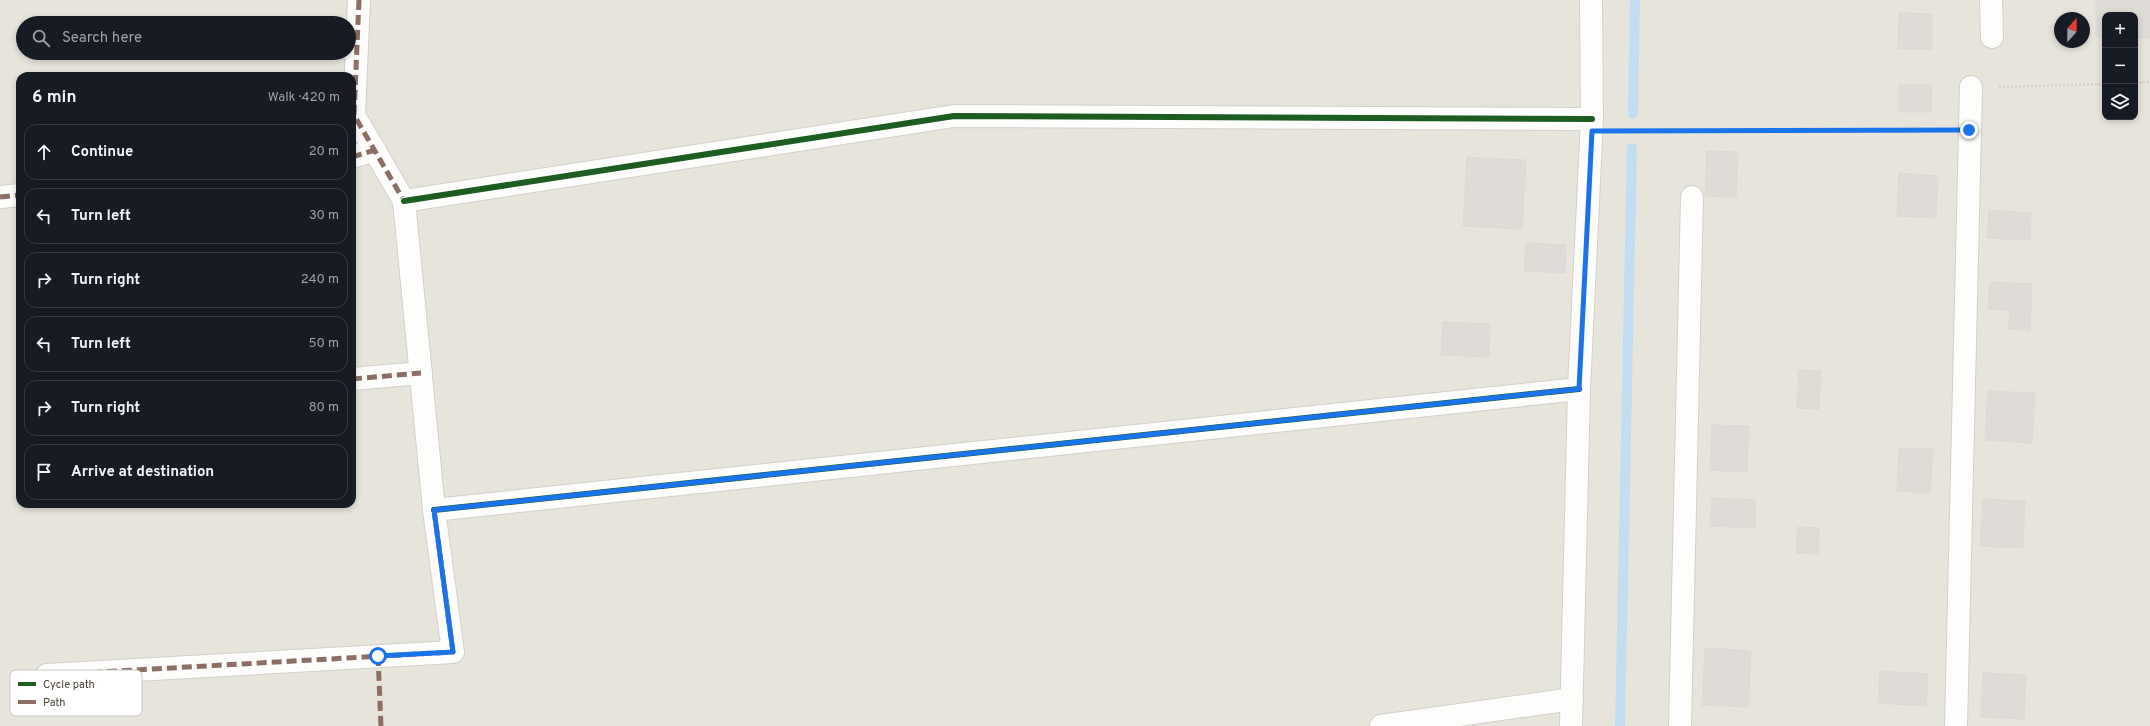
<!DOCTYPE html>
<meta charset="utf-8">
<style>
body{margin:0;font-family:Overpass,sans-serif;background:#242831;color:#f1f3f6}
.controls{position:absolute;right:12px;top:12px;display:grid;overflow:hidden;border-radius:8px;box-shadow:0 2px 6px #0003}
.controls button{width:36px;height:36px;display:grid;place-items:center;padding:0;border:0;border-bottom:1px solid #363941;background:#171b24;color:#f1f3f6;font:20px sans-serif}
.compass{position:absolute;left:2054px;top:12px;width:36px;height:36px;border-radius:50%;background:#171b24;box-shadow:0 2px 6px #0003;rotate:21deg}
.stop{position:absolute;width:12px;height:12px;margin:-9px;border:3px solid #1a73e8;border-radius:50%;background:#fff}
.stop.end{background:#1a73e8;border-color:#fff;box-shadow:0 1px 4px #0008}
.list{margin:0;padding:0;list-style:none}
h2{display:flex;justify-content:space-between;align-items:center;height:52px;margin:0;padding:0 16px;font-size:17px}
h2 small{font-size:13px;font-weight:400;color:#9ea1a6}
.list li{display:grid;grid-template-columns:26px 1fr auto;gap:12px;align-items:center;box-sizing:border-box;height:56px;margin:0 8px 8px;padding:0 8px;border:1px solid #363941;border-radius:12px}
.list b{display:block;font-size:15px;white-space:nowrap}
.list em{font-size:13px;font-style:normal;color:#9ea1a6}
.icon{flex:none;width:22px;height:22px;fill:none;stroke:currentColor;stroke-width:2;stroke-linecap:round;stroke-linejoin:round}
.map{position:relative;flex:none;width:2150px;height:726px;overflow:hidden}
.search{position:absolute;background:#171b24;box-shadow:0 2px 6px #0003;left:16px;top:16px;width:340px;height:44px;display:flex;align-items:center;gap:10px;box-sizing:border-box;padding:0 14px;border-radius:22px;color:#9ea1a6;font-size:15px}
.panel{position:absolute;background:#171b24;box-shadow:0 2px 6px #0003;left:16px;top:72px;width:340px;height:436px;border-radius:12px}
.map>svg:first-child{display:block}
.residential{fill:#e7e4dc;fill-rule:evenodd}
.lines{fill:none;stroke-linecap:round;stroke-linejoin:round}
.stream{stroke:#c0ddf1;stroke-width:10}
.building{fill:#dedbd6;stroke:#dcd9d4}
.minor-casing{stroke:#d2d0cb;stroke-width:24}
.path{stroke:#d3d2cc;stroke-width:2.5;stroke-dasharray:2 2;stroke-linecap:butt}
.minor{stroke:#fdfdfc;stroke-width:22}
.quiet{stroke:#8d6e63;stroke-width:5;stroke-dasharray:10 5;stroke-linecap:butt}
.cycleway-casing{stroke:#fff;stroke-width:8}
.cycleway{stroke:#1b5e20;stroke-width:6}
.route{stroke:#1a73e8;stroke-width:5}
.key{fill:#fff;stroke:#c9c7c4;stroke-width:1}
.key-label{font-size:11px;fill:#4b4439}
</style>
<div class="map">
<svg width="2150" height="726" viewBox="0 0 2150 726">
<rect width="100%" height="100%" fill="#f4f2ee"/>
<!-- residential -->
<path class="residential" d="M0 0H2150V726H0ZM2105 15H2135V117H2105ZM2060 18H2084V42H2060ZM23 23H349V53H23ZM20 76H352V504H20Z"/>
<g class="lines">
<!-- stream -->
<g class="stream">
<path d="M1633 114 1635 0"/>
<path d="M1620 726 1632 148"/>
</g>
</g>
<!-- building -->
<g class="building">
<path d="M2096 0H2150V38H2135V15H2105V37H2096Z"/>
<path d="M1899 13 1932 14V49H1898Z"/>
<path d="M1899 85H1932L1931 112H1899Z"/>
<path d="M1707 151 1738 152 1736 197 1705 196Z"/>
<path d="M1467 157 1526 160 1522 229 1463 226Z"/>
<path d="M1899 173 1938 176 1936 218 1897 216Z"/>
<path d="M1989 210 2031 213 2030 240 1987 238Z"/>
<path d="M1526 243 1566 245 1565 273 1524 271Z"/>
<path d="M1990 282 2032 284 2030 331 2008 329 2010 310 1988 309Z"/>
<path d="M1443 322 1490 324 1489 357 1441 355Z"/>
<path d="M1799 370 1821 371 1819 409 1797 408Z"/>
<path d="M1988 391 2035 393 2032 443 1985 440Z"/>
<path d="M1712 425 1749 426 1747 472 1710 470Z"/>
<path d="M1899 448 1933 449 1930 493 1897 491Z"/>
<path d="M1712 498 1756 500 1755 528 1710 526Z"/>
<path d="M1983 499 2025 501 2023 548 1980 546Z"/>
<path d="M1798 527 1819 528 1818 554 1796 553Z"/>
<path d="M1705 648 1751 651 1748 707 1702 705Z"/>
<path d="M1880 671 1928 674 1926 706 1878 703Z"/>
<path d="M1983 673 2026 675 2024 719 1981 717Z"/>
</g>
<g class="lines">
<defs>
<g id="minor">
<path d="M1991 0 1992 37"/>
<path d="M352 157 375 150"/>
<path d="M0 197 20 195"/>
<path d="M404 201 954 116 1592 119"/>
<path d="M352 379 421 373"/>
<path d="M434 510 1579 389"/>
<path d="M47 675 453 652 434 510 404 201 354 115 359 0"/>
<path d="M1381 726 1572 699"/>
<path d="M1571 726 1579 389 1592 119 1591 0"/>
<path d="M1680 726 1692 197"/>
<path d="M1956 726 1971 87"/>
</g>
</defs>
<!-- minor casing -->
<use href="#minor" class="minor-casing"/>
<!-- path -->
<g class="path">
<path d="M2135 83 2150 82"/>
<path d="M1999 87 2105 84"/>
<path d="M1618 131 1941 130"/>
</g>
<!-- minor -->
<use href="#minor" class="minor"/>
<!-- quiet -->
<g class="quiet">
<path d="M359 0 354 115 404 201"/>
<path d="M352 157 375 150"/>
<path d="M0 197 20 195"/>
<path d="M352 379 421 373"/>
<path d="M378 656 381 726"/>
<path d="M47 675 453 652 434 510"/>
</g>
<defs>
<g id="cycleway">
<path d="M404 201 954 116 1592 119"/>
<path d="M434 510 1579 389"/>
</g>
</defs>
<!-- cycleway casing -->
<use href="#cycleway" class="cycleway-casing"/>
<!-- cycleway -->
<use href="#cycleway" class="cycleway"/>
</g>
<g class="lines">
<!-- route -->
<path class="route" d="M378 656 453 652 434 510 1579 389 1592 131 1969 130"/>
</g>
<!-- legend -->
<rect x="10" y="670" width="132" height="46" rx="6" class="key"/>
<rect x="18" y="682" width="18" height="4" fill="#1b5e20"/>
<rect x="18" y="700" width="18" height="4" fill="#8d6e63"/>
<g class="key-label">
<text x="43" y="688">Cycle path</text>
<text x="43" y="706">Path</text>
</g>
</svg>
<div class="controls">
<button>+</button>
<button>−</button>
<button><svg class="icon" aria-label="layers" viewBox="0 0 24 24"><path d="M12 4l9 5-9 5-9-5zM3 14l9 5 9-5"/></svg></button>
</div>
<svg class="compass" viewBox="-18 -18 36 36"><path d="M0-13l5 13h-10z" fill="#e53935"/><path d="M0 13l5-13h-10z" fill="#9ea1a6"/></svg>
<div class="stop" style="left:378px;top:656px"></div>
<div class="stop end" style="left:1969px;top:130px"></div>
<div class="search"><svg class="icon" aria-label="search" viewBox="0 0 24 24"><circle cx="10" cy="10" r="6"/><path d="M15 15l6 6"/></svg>Search here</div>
<section class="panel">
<h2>6 min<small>Walk · 420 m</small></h2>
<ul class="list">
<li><svg class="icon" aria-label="ahead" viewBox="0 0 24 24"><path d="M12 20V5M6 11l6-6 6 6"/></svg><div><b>Continue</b></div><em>20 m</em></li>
<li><svg class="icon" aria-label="left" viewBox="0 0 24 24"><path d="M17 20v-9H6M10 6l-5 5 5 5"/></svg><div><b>Turn left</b></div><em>30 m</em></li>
<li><svg class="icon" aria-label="right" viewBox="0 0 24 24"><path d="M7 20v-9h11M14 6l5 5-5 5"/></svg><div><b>Turn right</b></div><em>240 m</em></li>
<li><svg class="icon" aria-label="left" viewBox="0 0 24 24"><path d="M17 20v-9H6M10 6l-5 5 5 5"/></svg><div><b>Turn left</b></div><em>50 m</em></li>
<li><svg class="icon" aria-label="right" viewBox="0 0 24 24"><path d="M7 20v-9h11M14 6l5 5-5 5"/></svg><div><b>Turn right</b></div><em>80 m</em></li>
<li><svg class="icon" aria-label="arrive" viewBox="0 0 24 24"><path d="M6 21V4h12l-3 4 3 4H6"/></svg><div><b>Arrive at destination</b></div></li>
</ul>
</section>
</div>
